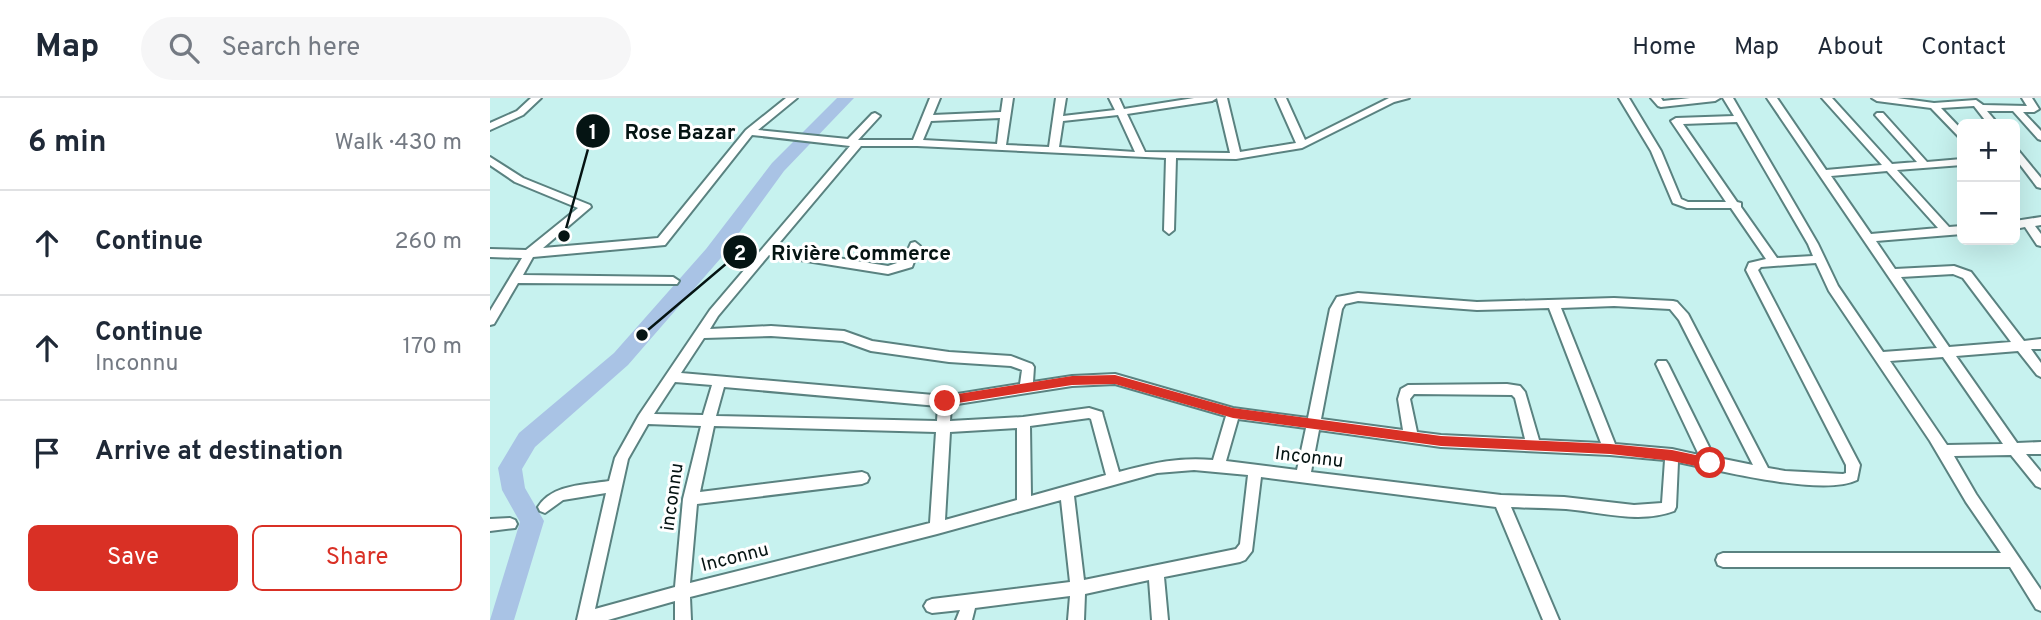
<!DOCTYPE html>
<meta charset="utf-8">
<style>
body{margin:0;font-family:Overpass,sans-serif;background:#f6f6f7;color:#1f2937}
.controls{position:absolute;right:21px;top:21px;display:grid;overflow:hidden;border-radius:10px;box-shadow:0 7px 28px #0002}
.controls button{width:63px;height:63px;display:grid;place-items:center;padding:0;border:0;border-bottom:2px solid #e0e1e3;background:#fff;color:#1f2937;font:35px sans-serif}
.stop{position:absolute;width:21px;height:21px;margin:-16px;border:5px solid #d93025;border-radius:50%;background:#fff}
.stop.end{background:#d93025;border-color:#fff;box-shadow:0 2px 7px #0008}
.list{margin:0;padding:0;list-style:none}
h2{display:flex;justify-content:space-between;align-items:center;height:91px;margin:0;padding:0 28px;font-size:30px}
h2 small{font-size:23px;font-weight:400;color:#747a83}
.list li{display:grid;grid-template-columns:46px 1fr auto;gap:21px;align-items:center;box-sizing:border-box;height:105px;padding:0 28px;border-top:2px solid #e0e1e3}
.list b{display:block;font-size:26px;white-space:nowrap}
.list p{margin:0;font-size:23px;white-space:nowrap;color:#747a83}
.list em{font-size:23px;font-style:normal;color:#747a83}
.actions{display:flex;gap:14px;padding:21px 28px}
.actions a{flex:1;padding:16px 0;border:2px solid #d93025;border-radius:10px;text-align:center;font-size:24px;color:#d93025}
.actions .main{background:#d93025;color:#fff}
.icon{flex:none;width:38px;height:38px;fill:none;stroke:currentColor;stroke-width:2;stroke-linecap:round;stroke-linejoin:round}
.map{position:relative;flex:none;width:1551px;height:522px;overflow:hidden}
header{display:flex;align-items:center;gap:42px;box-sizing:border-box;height:98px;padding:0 35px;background:#fff;border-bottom:2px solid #e0e1e3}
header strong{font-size:33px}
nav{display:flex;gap:38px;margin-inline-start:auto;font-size:24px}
.search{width:490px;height:63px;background:#f6f6f7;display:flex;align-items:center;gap:18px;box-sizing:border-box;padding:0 24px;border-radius:38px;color:#747a83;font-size:26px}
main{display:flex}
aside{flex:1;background:#fff}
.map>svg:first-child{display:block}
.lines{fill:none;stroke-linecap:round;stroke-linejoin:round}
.river{fill:#a9c3e5;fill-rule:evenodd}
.minor-casing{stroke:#5a8280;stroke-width:4}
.minor{fill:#fff;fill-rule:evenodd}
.route{fill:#d93025}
.labels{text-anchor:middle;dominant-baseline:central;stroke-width:6;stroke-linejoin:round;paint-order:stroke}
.street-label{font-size:19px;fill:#051413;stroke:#fff}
.leader{fill:none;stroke:#051413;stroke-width:2.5}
.callout-dot{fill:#051413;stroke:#fff;stroke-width:2.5}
.mark-label{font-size:21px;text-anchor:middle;font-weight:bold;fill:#fff}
.callout-label{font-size:21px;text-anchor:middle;font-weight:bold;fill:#051413;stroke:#fff;stroke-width:6;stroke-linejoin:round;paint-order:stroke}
</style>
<header>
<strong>Map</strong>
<div class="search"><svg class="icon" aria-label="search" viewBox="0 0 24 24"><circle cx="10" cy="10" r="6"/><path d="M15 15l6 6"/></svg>Search here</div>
<nav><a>Home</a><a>Map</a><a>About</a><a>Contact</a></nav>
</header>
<main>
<aside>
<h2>6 min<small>Walk · 430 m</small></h2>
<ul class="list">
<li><svg class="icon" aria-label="ahead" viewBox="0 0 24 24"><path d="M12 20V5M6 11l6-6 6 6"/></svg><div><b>Continue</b></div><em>260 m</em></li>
<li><svg class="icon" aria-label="ahead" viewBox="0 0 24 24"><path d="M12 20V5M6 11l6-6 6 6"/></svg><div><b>Continue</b><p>Inconnu</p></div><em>170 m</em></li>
<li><svg class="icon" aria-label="arrive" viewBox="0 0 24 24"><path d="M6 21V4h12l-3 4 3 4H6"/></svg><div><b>Arrive at destination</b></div></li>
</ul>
<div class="actions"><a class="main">Save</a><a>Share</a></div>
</aside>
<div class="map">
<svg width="1551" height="522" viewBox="0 0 1551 522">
<rect width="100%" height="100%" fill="#c7f2ef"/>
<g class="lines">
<!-- river -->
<path class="river" d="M347 0H364L294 73 230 161 138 267 45 349 32 371 35 390 54 423 24 522H0L30 424 12 392 8 370 29 335 124 255 216 151 282 65Z"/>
<defs>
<g id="minor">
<path d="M41 0H51L33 17 0 32V25L27 13Z"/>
<path d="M296 0H307L268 32 358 41 382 16 385 15 390 18 368 42H423L440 0H450L443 17 511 14 513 0H523L516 47 559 49 566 0H576L573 18 625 12 619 0H629L634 11 704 0H727L722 3 637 16 655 54 740 55 727 0H737L750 54 806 45 786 0H796L815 42 899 0H919L904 4 812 50 746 61 686 60 684 132 679 136 674 132 676 60 427 48H371L285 150 398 168 413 163 421 145 425 144 430 148 422 169 398 176 279 157 228 218 220 231 281 228 354 233 382 243 459 254 521 258 542 266 544 269 543 284 582 278 625 276 743 310 818 320 840 211 847 199 868 195 987 204 1124 200 1183 203 1187 204 1198 216 1278 370 1295 373 1353 376 1356 375V367L1256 172 1259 165 1276 161 1241 110H1197L1183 105 1161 53 1129 0H1139L1171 53 1191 101 1198 104H1236L1181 23 1186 20 1244 18 1233 0H1243L1328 146 1348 188 1393 254 1447 250 1277 0H1287L1336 72 1392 67 1332 0H1342L1402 66 1427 64 1385 17 1387 15H1393L1437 64 1472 61V67L1407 72 1459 129 1472 128V136L1386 143 1405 171 1464 168 1481 174 1534 243 1551 241V251H1541L1551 265V279L1547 277 1528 253 1466 258 1527 345 1551 344V356H1536L1551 374V390L1546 388 1521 357 1464 358 1486 396 1551 492V513L1546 511 1520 469H1233L1228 467 1226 462 1228 457 1233 455H1511L1476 404 1440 343 1339 193 1326 165 1271 169 1268 172 1370 367 1367 382C1333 399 1228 372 1188 364L1186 409 1184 413C1150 426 1111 414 1076 411 1057 410 1039 410 1021 409L1069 522H1053L1006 409 771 379 762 453 755 462 750 464 674 479 678 522H662L659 482 595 496 594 522H578L580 498 485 510 482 522H466L470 512 442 515 437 513 434 508 437 503 442 501 580 484 571 402 447 436 200 499 201 522H185V503L118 522H87L116 395 73 402 55 415 50 413 48 409C62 386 95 387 119 383L125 360 149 317 220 212 360 48 262 37 175 147 43 159 33 177 183 179 189 183 187 186 28 185 4 226 0 227V213L32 160 0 159V151L36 152 88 110 25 84 0 67V59L33 80 100 107 101 109 53 150 168 140 256 32ZM628 17 645 54 569 49 573 23ZM510 20 507 46 433 42 441 23ZM1247 24 1318 146 1323 158 1287 160 1251 109V105L1247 104 1193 26ZM1397 73 1448 130 1381 136 1341 78ZM1463 176 1473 180 1521 244 1459 249 1411 179ZM868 203 987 212 1059 210 1111 345 1049 342 1035 294 1030 288 1017 286 918 287 911 291 908 301 913 332 831 321 852 211 855 206ZM1124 208 1180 211 1189 222 1263 367 1224 359 1178 266 1176 263H1168L1166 266 1209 357 1182 351 1125 346 1071 210ZM281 238 353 243 381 253 459 264 521 268 532 272 530 286 455 298 191 275 214 240ZM1453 259 1513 346 1457 347 1400 263ZM185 284 222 287 213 317 164 316ZM625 286 736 318 723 362C689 359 662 365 629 374L613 318 612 314 599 310 533 319 460 323 461 307 582 288ZM234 289 448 308 447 323 226 318ZM924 296 1022 297 1025 300 1035 341 951 337 927 334 920 301ZM599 320 601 321 616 377 541 398 540 328ZM748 321 816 330 807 372 736 363ZM158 326 211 328 193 401 185 489 105 511 138 361ZM224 328 446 334 440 425 200 485 207 406 372 386 377 384 379 380 377 376 372 374 210 394ZM527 330V402L455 422 460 334ZM829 332 951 349 1120 357 1175 362 1172 405 1144 407 1074 399 1011 397 821 374ZM704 372 758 377 750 446 746 451 594 482 584 398 667 375Z"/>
<path d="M1161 0H1171L1173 3 1200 0H1230L1225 3 1171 9 1168 8Z"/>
<path d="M1382 0H1407L1444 5 1486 2 1493 7 1537 8 1532 0H1542L1549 11 1544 14H1533L1551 33V42L1548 41 1523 13H1497L1508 26H1498L1484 8 1451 10 1472 32V40L1469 39 1441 10 1387 3Z"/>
<path d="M1525 51 1528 52 1551 80V90L1547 89 1525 60Z"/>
<path d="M1551 119V127L1545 128 1551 136V148L1547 147 1535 129 1525 131V123Z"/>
<path d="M20 420 25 422 27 426 25 430 0 433V421Z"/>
</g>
</defs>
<!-- minor casing -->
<use href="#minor" class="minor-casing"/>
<!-- minor -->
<use href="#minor" class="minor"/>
</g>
<!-- route -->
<path class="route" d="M625 277 743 310 951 338 1120 346 1182 352 1220 360 1227 365 1220 371 1182 363 1120 356 951 348 743 320 625 286 582 287 455 307 449 303 455 298 582 278Z"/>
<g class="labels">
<!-- street labels -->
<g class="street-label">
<text transform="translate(819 360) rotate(7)">Inconnu</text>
<text transform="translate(183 399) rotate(-82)">inconnu</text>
<text transform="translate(245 460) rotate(-14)">Inconnu</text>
</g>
</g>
<!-- callouts -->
<path class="leader" d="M74 138L103 33M152 237L250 154"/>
<g class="callout-dot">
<circle cx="74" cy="138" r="7"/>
<circle cx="152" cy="237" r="7"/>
<circle cx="103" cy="33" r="18"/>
<circle cx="250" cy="154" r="18"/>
</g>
<g class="mark-label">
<text x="103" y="41">1</text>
<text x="250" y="162">2</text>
</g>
<g class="callout-label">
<text x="190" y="41">Rose Bazar</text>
<text x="371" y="162">Rivière Commerce</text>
</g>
</svg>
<div class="controls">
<button>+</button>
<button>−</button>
</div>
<div class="stop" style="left:1220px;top:365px"></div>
<div class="stop end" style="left:455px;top:303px"></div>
</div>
</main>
